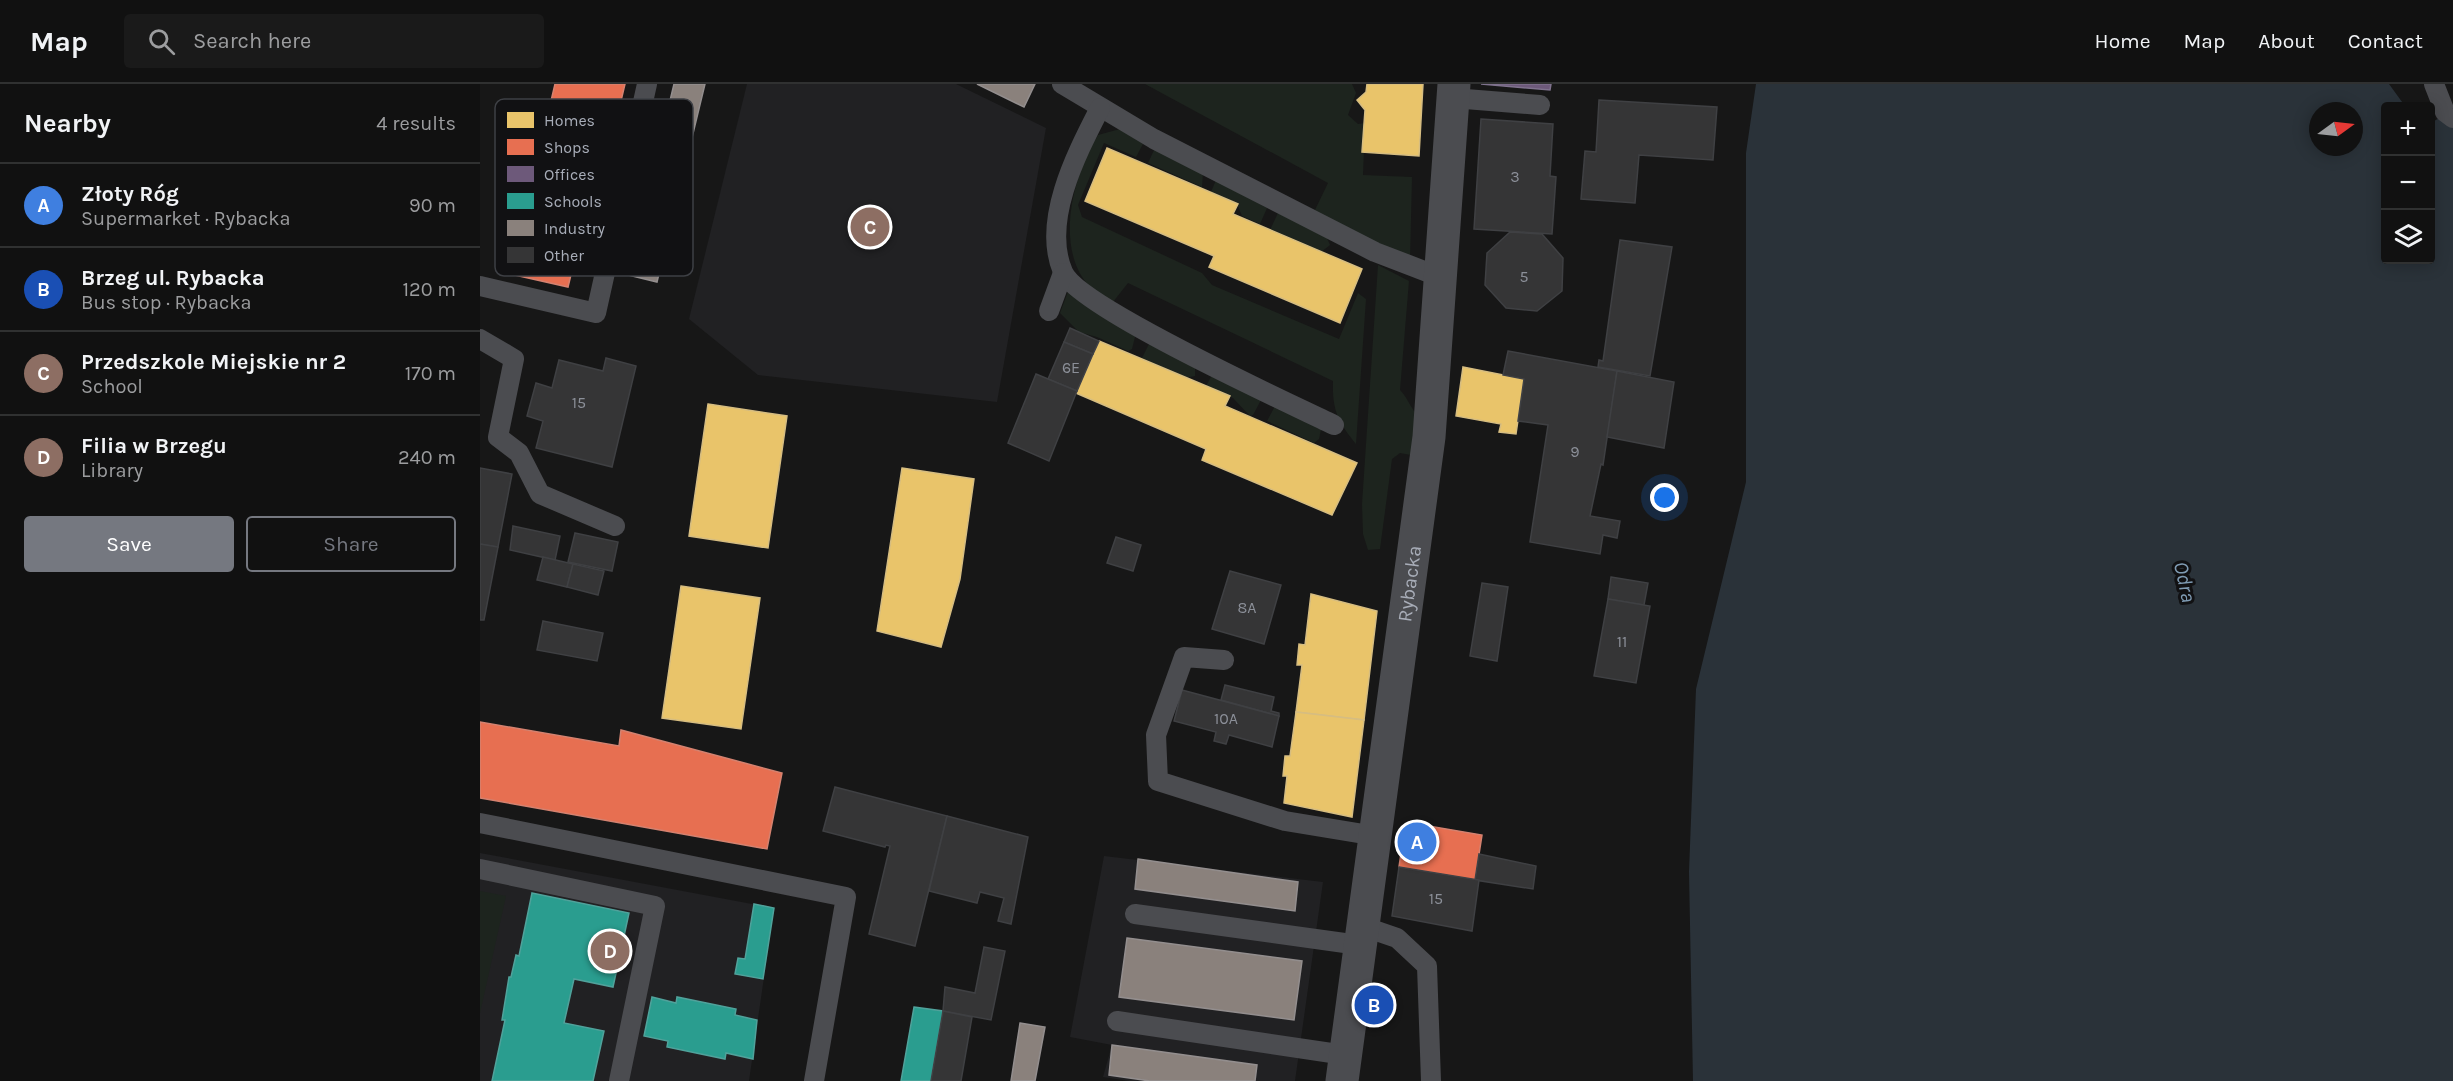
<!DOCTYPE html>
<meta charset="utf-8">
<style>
body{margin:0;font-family:Karla,sans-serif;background:#1a1a1a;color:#f1f3f6}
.controls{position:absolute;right:18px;top:18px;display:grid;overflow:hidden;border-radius:6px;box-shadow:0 3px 15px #0003}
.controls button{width:54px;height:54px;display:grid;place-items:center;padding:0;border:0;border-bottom:2px solid #303131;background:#111;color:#f1f3f6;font:30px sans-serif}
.compass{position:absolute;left:1829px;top:18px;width:54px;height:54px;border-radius:50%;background:#111;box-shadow:0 3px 15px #0003;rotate:75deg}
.you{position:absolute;left:1185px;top:414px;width:21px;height:21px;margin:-15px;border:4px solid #fff;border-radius:50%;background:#1a73e8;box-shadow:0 0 0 9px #1a73e833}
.badge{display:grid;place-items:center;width:39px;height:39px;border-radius:50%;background:#757880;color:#fff;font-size:20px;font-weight:700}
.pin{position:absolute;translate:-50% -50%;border:3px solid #fff;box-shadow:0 2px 6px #0006}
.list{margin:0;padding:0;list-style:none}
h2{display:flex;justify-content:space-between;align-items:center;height:78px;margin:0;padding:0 24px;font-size:26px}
h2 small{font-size:20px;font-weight:400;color:#9c9d9f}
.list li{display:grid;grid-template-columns:39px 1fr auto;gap:18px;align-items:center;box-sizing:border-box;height:84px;padding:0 24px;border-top:2px solid #303131}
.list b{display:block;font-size:22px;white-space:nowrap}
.list p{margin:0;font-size:20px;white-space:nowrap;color:#9c9d9f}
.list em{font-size:20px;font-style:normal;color:#9c9d9f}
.actions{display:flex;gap:12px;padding:18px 24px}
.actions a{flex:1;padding:14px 0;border:2px solid #757880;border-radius:6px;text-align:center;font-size:21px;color:#757880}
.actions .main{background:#757880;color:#fff}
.icon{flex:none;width:33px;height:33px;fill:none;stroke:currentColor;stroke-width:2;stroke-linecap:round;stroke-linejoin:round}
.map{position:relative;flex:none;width:1973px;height:997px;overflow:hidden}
header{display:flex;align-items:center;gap:36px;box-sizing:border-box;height:84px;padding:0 30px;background:#111;border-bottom:2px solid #303131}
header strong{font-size:28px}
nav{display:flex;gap:33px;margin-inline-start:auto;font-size:21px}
.search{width:420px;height:54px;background:#1a1a1a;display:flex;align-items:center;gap:15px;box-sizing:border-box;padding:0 21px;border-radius:6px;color:#9c9d9f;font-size:22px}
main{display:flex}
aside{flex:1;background:#111}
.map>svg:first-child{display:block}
.built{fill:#212123}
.green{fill:#1d241e}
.water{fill:#2a3239;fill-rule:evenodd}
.homes{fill:#e9c46a;stroke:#d6bd81;stroke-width:1.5}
.shops{fill:#e76f51;stroke:#d48270;stroke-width:1.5}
.offices{fill:#6d597a;stroke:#7f728d;stroke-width:1.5}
.schools{fill:#2a9d8f;stroke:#50a29b;stroke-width:1.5}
.industry{fill:#8a817c;stroke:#938e8e;stroke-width:1.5}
.building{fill:#353536;stroke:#3f4043;stroke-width:1.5}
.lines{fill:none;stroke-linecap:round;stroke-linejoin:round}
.service{stroke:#4b4c50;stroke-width:20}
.minor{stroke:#4b4c50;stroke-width:33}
.labels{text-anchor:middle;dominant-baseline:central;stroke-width:6;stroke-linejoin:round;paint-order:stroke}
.number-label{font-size:16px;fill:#8b8f98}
.street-label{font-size:20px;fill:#a8adb8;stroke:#111113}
.water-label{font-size:21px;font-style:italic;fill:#7f9bb3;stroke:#111113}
.key{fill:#111113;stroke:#3e4045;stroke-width:1.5}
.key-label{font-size:16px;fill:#a8adb8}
</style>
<header>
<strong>Map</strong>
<div class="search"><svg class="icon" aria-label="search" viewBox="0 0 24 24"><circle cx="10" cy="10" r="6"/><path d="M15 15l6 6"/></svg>Search here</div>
<nav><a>Home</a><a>Map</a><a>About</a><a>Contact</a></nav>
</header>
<main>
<aside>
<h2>Nearby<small>4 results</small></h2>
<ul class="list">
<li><span class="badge" style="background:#3f7fe0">A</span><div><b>Złoty Róg</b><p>Supermarket · Rybacka</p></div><em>90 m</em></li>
<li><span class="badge" style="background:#1a4fb4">B</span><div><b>Brzeg ul. Rybacka</b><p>Bus stop · Rybacka</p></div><em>120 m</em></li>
<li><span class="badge" style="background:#8d6e63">C</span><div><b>Przedszkole Miejskie nr 2</b><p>School</p></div><em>170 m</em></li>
<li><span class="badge" style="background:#8d6e63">D</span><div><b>Filia w Brzegu</b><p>Library</p></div><em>240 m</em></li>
</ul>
<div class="actions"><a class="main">Save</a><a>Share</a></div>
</aside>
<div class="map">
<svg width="1973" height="997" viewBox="0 0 1973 997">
<rect width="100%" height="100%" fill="#171717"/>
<!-- built -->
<g class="built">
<path d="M267 0H476L566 44 517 318 278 291 209 235Z"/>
<path d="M0 769 294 824 269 997H0Z"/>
<path d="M624 772 843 798 815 997H649L623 993 632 961 590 953Z"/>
</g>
<!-- green -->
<g class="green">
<path d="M665 0H872L876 9 868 31 878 40 885 39 883 91 932 93 930 176 834 128 848 99Z"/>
<path d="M640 45 663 60 656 73 624 59 598 121 602 133 722 189 732 201 859 255 878 209 886 215 876 360C858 338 852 326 853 297L648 199 633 218C568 192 588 98 618 51Z"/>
<path d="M675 64 723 89 722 103 668 79Z"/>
<path d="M736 96 787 124 780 140 762 132 757 120 731 108Z"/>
<path d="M798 129 847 154 850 161 841 168 790 146Z"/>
<path d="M898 181 929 197 920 306C929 315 930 325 940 333L936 372 920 369 912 375 900 465 888 466 883 450 882 420Z"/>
<path d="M589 205 656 249 652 265 648 267 617 253 599 248 580 229Z"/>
<path d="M669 260 715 283V292L705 294 662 274Z"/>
<path d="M732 291 781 316 773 331 770 332 753 314 726 302Z"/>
<path d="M795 322 841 346 839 355 834 359 787 337Z"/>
<path d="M0 807 26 812 0 929Z"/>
</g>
<!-- water -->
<path class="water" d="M1276 0H1909L1925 22H1906V176H1950L1951 39 1964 31 1973 40V997H1213L1209 788 1216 605 1266 398V69ZM1838 27H1874V63H1838Z"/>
<!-- homes -->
<g class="homes">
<path d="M887 0H943L939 72 882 68 885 26 877 16 886 8Z"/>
<path d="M627 64 758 120 753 130 882 185 860 239 729 183 734 172 605 117Z"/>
<path d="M619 257 750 312 745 322 877 379 852 431 722 376 726 365 596 309Z"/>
<path d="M983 283 1044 295 1036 350 1019 348 1021 340 976 332Z"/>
<path d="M228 320 307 332 288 464 209 452Z"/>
<path d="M422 384 494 395 480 495 461 563 397 547Z"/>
<path d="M201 502 280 514 261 645 182 634Z"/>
<path d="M831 510 897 527 884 636 816 628 822 581H817L819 560 825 561Z"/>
<path d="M816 628 884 636 872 733 804 719 807 692H803L805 672H810Z"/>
</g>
<!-- shops -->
<g class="shops">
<path d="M75 0H145L114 131 106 129 88 203 30 190Z"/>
<path d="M0 638 139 662 141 646 302 689 287 765 0 714Z"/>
<path d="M925 742 948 744 949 742 1002 751 995 796 919 783Z"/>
</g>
<!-- offices -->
<path class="offices" d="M1001 0H1071L1070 6Z"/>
<!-- schools -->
<g class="schools">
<path d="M52 809 149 829 133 903 94 895 84 939 124 947 113 997H12L25 936H22L29 893H31L36 871 39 872Z"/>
<path d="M274 820 294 824 283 895 255 890 258 874 265 875Z"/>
<path d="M172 913 196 919 197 913 256 925 255 931 277 936 273 975 246 969 245 975 187 963 188 957 164 952Z"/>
<path d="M434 923 463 927 451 997H421Z"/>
</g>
<!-- industry -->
<g class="industry">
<path d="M194 0H225L177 198 148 191Z"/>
<path d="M497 0H555L544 23Z"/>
<path d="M658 775 818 798 815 827 655 805Z"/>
<path d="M647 854 822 877 814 936 639 913Z"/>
<path d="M540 939 565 943 555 997H531Z"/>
<path d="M632 961 777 981 775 997H670L629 991Z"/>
</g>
<!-- building -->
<g class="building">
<path d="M1119 16 1237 23 1233 76 1159 71 1155 119 1101 115 1105 67 1116 68Z"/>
<path d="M1001 35 1073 40 1070 92 1076 93 1072 150 994 145Z"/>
<path d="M1030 148 1062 150 1083 174 1082 207 1057 227 1026 224 1005 201 1007 169Z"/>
<path d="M1140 156 1192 163 1170 292 1118 283 1119 276 1123 277Z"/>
<path d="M590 244 619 257 613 270 584 258Z"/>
<path d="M584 258 613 270 597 307 568 295Z"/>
<path d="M1028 267 1137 287 1123 381 1121 380 1110 432 1140 437 1137 454 1123 451 1120 470 1050 458 1068 341 1038 337 1044 295 1023 291Z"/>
<path d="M126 274 156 282 132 383 56 364 63 337 47 332 56 299 72 304 79 276 123 287Z"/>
<path d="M1137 287 1194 298 1184 364 1127 353Z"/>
<path d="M556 290 597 307 569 377 528 359Z"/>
<path d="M0 384 32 390 18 463 0 460Z"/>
<path d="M33 442 80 452 75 476 30 466Z"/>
<path d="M95 449 138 458 132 487 88 478Z"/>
<path d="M636 453 661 461 653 487 627 479Z"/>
<path d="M0 460 18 463 4 536H0Z"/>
<path d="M63 473 93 480 87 503 57 496Z"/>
<path d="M93 480 124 487 118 511 87 503Z"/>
<path d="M750 487 801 501 784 560 732 545Z"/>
<path d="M1131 493 1168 499 1164 521 1128 515Z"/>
<path d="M1002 499 1028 503 1017 577 990 572Z"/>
<path d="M1128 515 1170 522 1156 599 1114 592Z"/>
<path d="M63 537 123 549 117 577 57 566Z"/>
<path d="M745 601 794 613 791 627 799 629V632L741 616Z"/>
<path d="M702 606 799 632 792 663 749 651 746 660 734 657 736 648 694 637Z"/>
<path d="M355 703 467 732 435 862 389 850 410 762 406 761 405 763 343 747Z"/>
<path d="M467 732 548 753 531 840 518 837 524 814 500 808 497 819 449 807Z"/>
<path d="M999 770 1056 782 1053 805 995 796Z"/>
<path d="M919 783 999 796 992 847 912 832Z"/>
<path d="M504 863 525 867 511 936 463 927 465 903 495 909Z"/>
<path d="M463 927 492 933 481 997H451Z"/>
</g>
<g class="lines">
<!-- service -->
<g class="service">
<path d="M582 0 674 55 895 168 960 193"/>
<path d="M1954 0 1965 28 1973 34"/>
<path d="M973 14 1060 21"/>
<path d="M620 24C597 69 561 137 583 188 598 223 809 319 854 341"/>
<path d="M0 202 116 229 167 0"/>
<path d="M569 227 583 189"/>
<path d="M0 255 34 275 18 353 39 369 60 410 135 442"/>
<path d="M744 576 704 573 676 651 678 697 805 737 896 752"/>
<path d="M0 739 366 813 334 997"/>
<path d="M0 785 175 822 139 997"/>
<path d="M655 830 879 861"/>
<path d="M882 842 917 854 947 882 951 997"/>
<path d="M637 937 865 971"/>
</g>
<!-- minor -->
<path class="minor" id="s1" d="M862 997 949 353 974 0"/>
</g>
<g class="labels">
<!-- number labels -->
<g class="number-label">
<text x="1035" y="92">3</text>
<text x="1044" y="192">5</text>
<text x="591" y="283">6E</text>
<text x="99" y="318">15</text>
<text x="1095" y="367">9</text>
<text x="767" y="523">8A</text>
<text x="1142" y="557">11</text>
<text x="746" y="634">10A</text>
<text x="956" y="814">15</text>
</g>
<!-- street labels -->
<g class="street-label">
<text stroke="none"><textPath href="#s1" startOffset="502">Rybacka</textPath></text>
</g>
<!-- water labels -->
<g class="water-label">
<text transform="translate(1705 498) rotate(78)">Odra</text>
</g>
</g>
<!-- legend -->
<rect x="15" y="15" width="198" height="177" rx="9" class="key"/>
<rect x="27" y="28" width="27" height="16" fill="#e9c46a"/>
<rect x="27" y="55" width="27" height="16" fill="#e76f51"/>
<rect x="27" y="82" width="27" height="16" fill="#6d597a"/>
<rect x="27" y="109" width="27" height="16" fill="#2a9d8f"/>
<rect x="27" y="136" width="27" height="16" fill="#8a817c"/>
<rect x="27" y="163" width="27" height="16" fill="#353536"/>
<g class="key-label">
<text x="64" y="42">Homes</text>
<text x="64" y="69">Shops</text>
<text x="64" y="96">Offices</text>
<text x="64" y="123">Schools</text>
<text x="64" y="150">Industry</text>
<text x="64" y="177">Other</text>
</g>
</svg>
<div class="controls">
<button>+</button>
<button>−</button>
<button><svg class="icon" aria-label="layers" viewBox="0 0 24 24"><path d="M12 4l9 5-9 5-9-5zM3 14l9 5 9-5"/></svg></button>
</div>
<svg class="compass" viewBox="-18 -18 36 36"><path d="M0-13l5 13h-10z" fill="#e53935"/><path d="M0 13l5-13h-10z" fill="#9c9d9f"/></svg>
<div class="you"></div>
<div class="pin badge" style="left:937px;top:758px;background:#3f7fe0">A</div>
<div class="pin badge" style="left:894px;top:921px;background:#1a4fb4">B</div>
<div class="pin badge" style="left:390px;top:143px;background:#8d6e63">C</div>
<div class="pin badge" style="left:130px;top:867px;background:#8d6e63">D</div>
</div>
</main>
